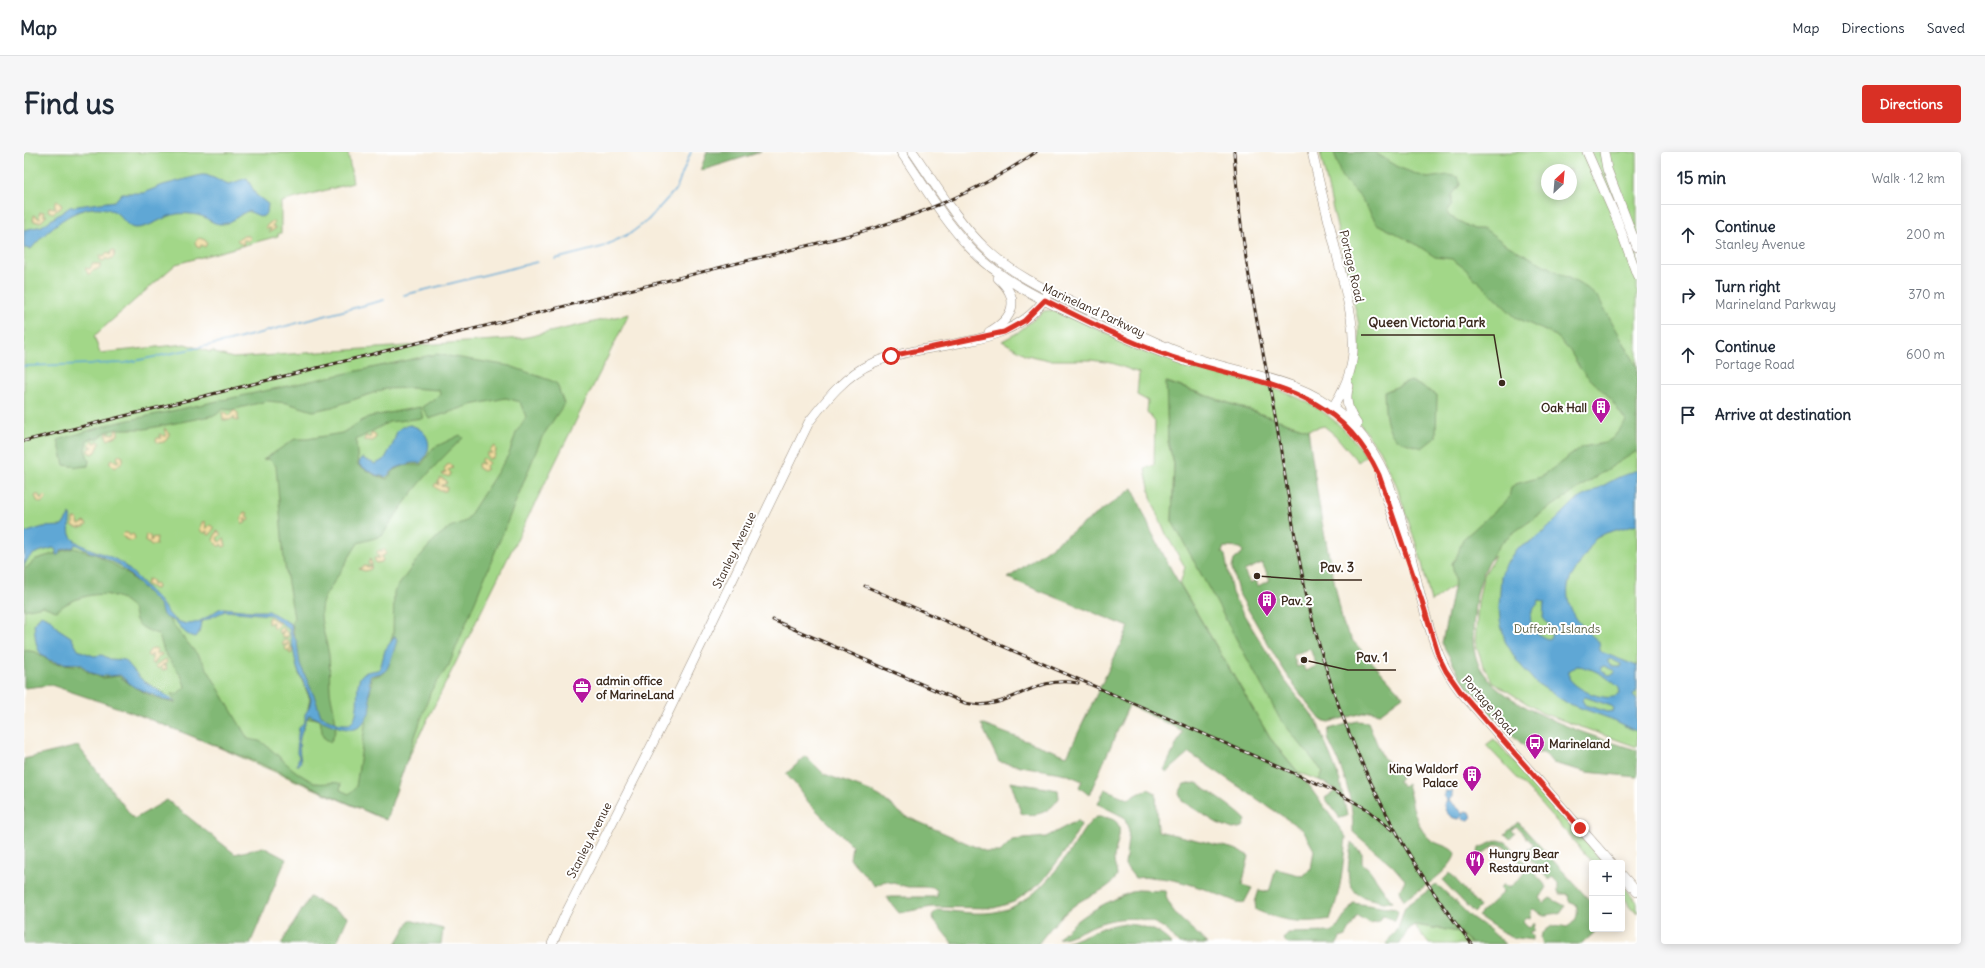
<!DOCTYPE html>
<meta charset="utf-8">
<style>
body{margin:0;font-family:Delius,sans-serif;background:#f6f6f7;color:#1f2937}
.controls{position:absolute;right:12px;bottom:12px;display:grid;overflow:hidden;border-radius:4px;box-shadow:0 2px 10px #0003}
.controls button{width:36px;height:36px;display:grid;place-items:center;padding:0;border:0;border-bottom:1px solid #e0e1e3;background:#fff;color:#1f2937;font:20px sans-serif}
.compass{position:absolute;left:1517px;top:12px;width:36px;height:36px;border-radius:50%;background:#fff;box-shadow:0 2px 10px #0003;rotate:26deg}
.stop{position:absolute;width:12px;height:12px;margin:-9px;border:3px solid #d93025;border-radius:50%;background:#fff}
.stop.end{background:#d93025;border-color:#fff;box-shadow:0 1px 4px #0008}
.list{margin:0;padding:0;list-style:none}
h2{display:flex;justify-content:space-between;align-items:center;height:52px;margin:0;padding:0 16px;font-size:17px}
h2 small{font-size:13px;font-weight:400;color:#747a83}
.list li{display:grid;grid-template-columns:26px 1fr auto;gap:12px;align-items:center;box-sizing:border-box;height:60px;padding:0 16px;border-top:1px solid #e0e1e3}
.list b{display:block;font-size:15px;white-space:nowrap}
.list p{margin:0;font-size:13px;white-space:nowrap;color:#747a83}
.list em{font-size:13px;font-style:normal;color:#747a83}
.icon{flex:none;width:22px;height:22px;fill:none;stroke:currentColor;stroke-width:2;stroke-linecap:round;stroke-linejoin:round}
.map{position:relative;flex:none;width:1613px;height:792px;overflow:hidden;border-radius:4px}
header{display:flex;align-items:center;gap:24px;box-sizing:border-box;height:56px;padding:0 20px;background:#fff;border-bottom:1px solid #e0e1e3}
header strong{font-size:19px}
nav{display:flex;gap:22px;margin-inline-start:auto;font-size:14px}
.intro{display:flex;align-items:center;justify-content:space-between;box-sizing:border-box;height:96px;padding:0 24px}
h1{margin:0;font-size:28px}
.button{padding:10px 18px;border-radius:4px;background:#d93025;color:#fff;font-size:14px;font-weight:700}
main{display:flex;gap:24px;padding:0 24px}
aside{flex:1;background:#fff;border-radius:4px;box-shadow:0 2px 10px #0003}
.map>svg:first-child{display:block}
.green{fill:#a2d788;stroke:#6e8053;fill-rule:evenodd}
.forest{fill:#81b874;stroke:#5e7149;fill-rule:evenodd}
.sand{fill:#eeda9e;stroke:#94825e}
.water{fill:#5ea7d5;stroke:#4c687a;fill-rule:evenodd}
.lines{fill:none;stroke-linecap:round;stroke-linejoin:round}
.stream{stroke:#5ea7d5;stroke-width:1.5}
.secondary-casing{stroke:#998c7d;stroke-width:10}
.secondary{stroke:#fff;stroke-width:9}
.rail-casing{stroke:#3b2a1e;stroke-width:3}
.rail{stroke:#fff;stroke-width:1.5;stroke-dasharray:4.5;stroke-linecap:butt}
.route{stroke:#d93025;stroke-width:5}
.labels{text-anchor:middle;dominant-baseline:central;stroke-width:4;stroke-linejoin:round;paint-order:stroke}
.street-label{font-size:12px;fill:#3b2a1e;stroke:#fff}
.poi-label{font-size:12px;font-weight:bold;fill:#3b2a1e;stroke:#fff;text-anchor:start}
.park-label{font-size:12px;fill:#5a5e3e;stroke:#fff}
.leader{fill:none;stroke:#3b2a1e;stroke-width:1.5}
.callout-dot{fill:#3b2a1e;stroke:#fff;stroke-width:1.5}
.callout-label{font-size:13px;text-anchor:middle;font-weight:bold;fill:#3b2a1e;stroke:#fff;stroke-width:4;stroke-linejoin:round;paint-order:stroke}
</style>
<header>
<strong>Map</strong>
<nav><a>Map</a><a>Directions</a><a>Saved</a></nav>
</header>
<div class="intro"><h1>Find us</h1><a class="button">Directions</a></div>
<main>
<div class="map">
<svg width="1613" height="792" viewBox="0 0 1613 792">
<rect width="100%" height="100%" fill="#fff"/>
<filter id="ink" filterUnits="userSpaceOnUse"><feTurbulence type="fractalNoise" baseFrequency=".025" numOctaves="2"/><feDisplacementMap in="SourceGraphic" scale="8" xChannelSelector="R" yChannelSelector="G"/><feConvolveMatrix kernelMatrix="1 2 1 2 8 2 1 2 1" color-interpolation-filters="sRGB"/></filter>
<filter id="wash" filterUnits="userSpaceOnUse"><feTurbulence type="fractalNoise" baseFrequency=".012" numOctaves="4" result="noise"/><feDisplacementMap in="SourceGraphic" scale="16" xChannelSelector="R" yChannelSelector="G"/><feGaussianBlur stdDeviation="0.9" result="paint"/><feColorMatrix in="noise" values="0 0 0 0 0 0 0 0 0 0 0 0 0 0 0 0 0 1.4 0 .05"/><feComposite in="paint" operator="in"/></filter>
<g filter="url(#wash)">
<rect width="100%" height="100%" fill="#f7eddc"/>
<!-- green -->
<g class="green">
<path d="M0 0 324 1 329 31 257 50V81L254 82V84L152 112 70 184 76 201 161 192 186 200 190 199 191 201 209 206 499 186 605 162 355 665 0 511Z"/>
<path d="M1296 0H1613V595L1518 561 1469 530 1459 514 1451 490 1454 450 1459 425 1471 404 1407 450 1397 407 1372 332 1355 298 1330 264 1325 240 1335 205V173ZM1523 18H1547V42H1523Z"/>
<path d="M1029 158C1072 175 1115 196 1158 211 1235 237 1290 231 1342 304L1334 310 1311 283 1300 274 1284 278 1143 230 1144 290 1150 312 1148 369 1279 594 1299 620 1295 628 1275 621 1246 586 1156 432 1161 415 1142 382 1128 349 1121 317 1130 313 1131 270 1123 260 1124 249 1113 243 1115 221 1088 211 1067 208H1024L1003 203 978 189 993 181 1020 159Z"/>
<path d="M1470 587 1580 711H1569L1512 646 1462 593Z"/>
<path d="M1598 732 1613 750V761L1598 744Z"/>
<path d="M1390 773 1436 780 1447 792H1405Z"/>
</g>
<!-- forest -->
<g class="forest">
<path d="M683 0H737L676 19Z"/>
<path d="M1310 0H1350L1376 16 1403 26 1424 23 1434 25 1436 29V33L1428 43V53L1423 60 1425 64 1450 77H1461L1481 92 1563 136 1575 147 1613 214V299C1578 320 1545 343 1512 365 1500 374 1483 383 1474 395 1459 416 1451 440 1450 465 1448 484 1448 504 1459 520 1483 557 1571 586 1613 598V625L1563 620 1529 611C1515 594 1521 605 1505 599L1444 539 1418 491 1431 427 1428 411C1436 402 1434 397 1439 387L1485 346 1487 335 1492 332 1517 325 1558 295 1581 291 1589 286 1602 269 1584 244 1557 218 1546 199 1532 184 1491 165 1440 116 1428 107 1411 105 1390 91 1353 72 1337 46 1317 24Z"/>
<path d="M412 202 486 214 528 229 533 232 540 252 518 285 425 513 407 539 362 668 233 610 107 560 27 533 0 536V498L12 500 28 511 57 514 65 521 78 526 95 524C111 537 131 548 151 551L152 548 148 544V542H153L161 535C159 522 146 510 140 499 138 494 137 488 135 483 127 479 116 477 112 468 110 462 111 457 105 452 85 434 50 444 32 459L19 454 0 458V418L12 407 50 396 73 403 99 418 131 446 152 477 178 508 224 587C228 588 235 588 239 591 257 604 268 621 290 630 299 634 309 628 317 632L316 638 325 642 332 635 348 525 358 522 369 482 370 440 392 409 413 385 426 375 442 369 485 302 492 281 502 265 496 250 482 246 447 253 405 267 398 255 416 243 415 238 386 236 361 237 308 255 289 259 263 251 243 249 207 258 199 257 192 263 121 277H92L82 280 74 287 68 286 63 288 61 298 65 309 64 314 54 315 40 313 34 288 87 272Z"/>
<path d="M1387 229 1413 243 1412 285 1398 296C1390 293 1377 291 1371 286 1360 276 1361 253 1360 240Z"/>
<path d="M1142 230 1284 278 1297 365 1319 472 1329 489 1379 544 1356 561 1346 559 1305 570 1297 568 1271 535 1251 504 1214 440 1208 416 1210 408 1219 400 1217 396 1200 395 1198 400 1201 403 1208 441 1217 458 1259 526 1293 570 1316 629 1323 664 1316 666 1301 646 1313 638 1295 628 1299 620 1256 567 1148 369 1150 312 1144 290ZM1238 411 1246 428 1234 434 1232 428 1226 431 1220 419ZM1286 497 1293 514 1281 519 1279 513 1273 515 1269 503Z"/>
<path d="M396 255 399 266 365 270 332 288 334 313 353 324 363 327C373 312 380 313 397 313L409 296 436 283 439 286C409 313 379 350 358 384L334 391 300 446C292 464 302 484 305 503 306 514 305 525 306 537 307 554 318 575 306 590L299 585 296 568 289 566 284 567V556L286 547 274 519 268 469 270 466 260 408 252 314 245 307 239 308 271 287H283L318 281 344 265Z"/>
<path d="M1109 336 1127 379 1148 419 1246 586 1282 630 1322 685C1319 714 1317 741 1306 767 1278 772 1257 769 1232 758L1231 750 1235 738 1245 740 1252 717 1279 724 1287 717 1290 698 1279 678 1165 601 1143 620 1140 618 1159 579 1105 553 1065 643 1055 635 1058 629 1042 622 975 610 957 572 1043 604 1105 475 984 426Z"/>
<path d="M1333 569 1344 570 1358 604 1377 625 1374 629 1379 635 1383 632C1389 651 1390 674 1407 688 1414 693 1426 694 1431 701 1431 716 1392 741 1379 748L1376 738 1381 728 1368 713 1329 680C1329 652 1323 629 1312 604 1308 596 1301 585 1305 577Z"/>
<path d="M54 594 110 667 143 648 211 702 239 695 262 707 226 792H0V607Z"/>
<path d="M782 604 800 622 846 639 857 645 879 663 963 700H976L988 688 1022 685 1054 668 1057 673 1045 694 1018 730 990 750 970 756 908 755 875 761 862 745H913V738L908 735H884L861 729 851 734 826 707 828 694 785 651 772 633 762 622Z"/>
<path d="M987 630 1034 638 1035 646C1027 659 1013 666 997 661Z"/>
<path d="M1173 631C1190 644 1207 653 1222 668L1219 675 1209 677 1193 671 1158 649 1155 641 1160 632Z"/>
<path d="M1081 637 1104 647 1124 637 1132 641 1134 679 1211 697 1225 704 1218 733 1228 736 1220 751 1213 750C1180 737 1148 722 1111 726L1101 713 1105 678 1100 665 1074 652Z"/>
<path d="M1073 665C1110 664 1090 691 1090 708 1090 714 1093 718 1093 724 1085 738 1069 741 1055 750 1039 761 1026 776 1014 792H929L911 770 908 763 914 758C930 759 946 762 962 761 1002 759 1026 727 1047 698 1055 687 1061 672 1073 665Z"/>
<path d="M1494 670 1568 751V777H1574L1558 792H1519L1517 786 1518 782C1527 773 1530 772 1543 775 1553 769 1555 763 1552 752L1545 749 1544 742H1536L1534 739V731L1528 725 1525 728 1502 703 1505 696 1509 692 1492 674 1488 678 1491 682 1486 687 1481 682Z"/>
<path d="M1474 688 1482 690 1523 735 1516 746 1520 751 1526 746 1541 754 1535 762C1529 760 1524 765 1518 762 1515 761 1513 758 1509 757L1507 759 1506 766 1503 765 1499 769 1505 776 1511 771 1510 779H1506V782L1509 783V788L1486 785 1454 764 1479 740 1476 736 1479 732 1485 736C1491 730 1502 724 1500 714L1480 694 1473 692 1456 703 1454 701 1455 696Z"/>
<path d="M1327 691 1338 701V711L1345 717 1368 750C1361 751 1354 749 1347 747 1316 741 1325 715 1327 691Z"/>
<path d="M1426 721 1456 755 1450 761 1420 730 1419 728Z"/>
<path d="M1412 733 1417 736 1447 765 1466 778 1481 792H1447L1436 780 1391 773 1385 776 1376 792H1362L1375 773 1381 755Z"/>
<path d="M1113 738 1141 739C1146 765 1167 773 1183 792H1155C1150 787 1146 780 1140 776 1119 762 1090 765 1069 774 1057 779 1047 785 1034 787 1055 763 1083 749 1113 738Z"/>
<path d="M286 745 324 765 312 792H257Z"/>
<path d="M1329 751 1372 757 1374 760 1371 769 1359 763 1356 769 1346 771 1333 764 1322 784 1316 786 1313 792H1264L1259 787 1264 781 1306 780 1313 776Z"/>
<path d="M386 768 419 777 417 792H372Z"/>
<path d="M1095 772C1116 772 1133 776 1148 792H1040L1081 775Z"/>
</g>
<!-- sand -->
<g class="sand">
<path d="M33 49 36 50 38 55 29 61 24 59 25 55 32 56 30 52Z"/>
<path d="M16 60H20V64L23 63 18 69 14 70 9 69 10 63 16 67 15 62Z"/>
<path d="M248 69 251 70 248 74 252 76 245 81 247 76 243 77 241 75Z"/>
<path d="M218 84H225L227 87 223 89 220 87 219 93 213 88Z"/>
<path d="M175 86 181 88 183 91 181 95 177 93 176 96 173 95 171 90Z"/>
<path d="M88 98 91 99 90 105 84 108 82 106 80 109 76 108V103L80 104 83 100 86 103Z"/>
<path d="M68 112H76V116L68 119 66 122H64L61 116 66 117Z"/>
<path d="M210 258 214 261V269L210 268 211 264 206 268H199L198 260 203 261 206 264Z"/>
<path d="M140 276 145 280V283L140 290 134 291 132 288 133 286H138L135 282 141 284 142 282Z"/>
<path d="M92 278 94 279V283L84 288 82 285 83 281 90 282Z"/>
<path d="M347 281H350L352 285 349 289 340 288 342 284 346 286Z"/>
<path d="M68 289 71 291 75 289 76 291 72 300 68 302 64 300V297L69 295 65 293Z"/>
<path d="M471 294 472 299 470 305 465 307 463 305V301H468L466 298Z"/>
<path d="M95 303 99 305V309L91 316 86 311V308L88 307 93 310 95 309 93 305Z"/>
<path d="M459 306 465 311 462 314 463 317 459 319 455 317 454 313 455 311 460 312 457 309Z"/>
<path d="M427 312 429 316 424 318 427 321 425 325 417 322 422 320 420 317 423 313Z"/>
<path d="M416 326 422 328 423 331 417 334 423 335 422 339H416L410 334 412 331 415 333 414 329Z"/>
<path d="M12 343H15L17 348 20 343 23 346 17 351 14 350 11 344Z"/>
<path d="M220 360 224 361 222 364 226 366 224 369 220 367 222 371 218 372 217 368Z"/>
<path d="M53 366 55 373 61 370 63 373 60 375 55 376 49 374V367Z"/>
<path d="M181 369 182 377 186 373 190 376 186 383 183 382V379L180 381 176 378 178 370Z"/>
<path d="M193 379 197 382 193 386 194 389 196 390 200 386 202 394 199 395 197 392 195 395 189 388Z"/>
<path d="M100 381H104L106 384 108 382 110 383 111 387 108 389 101 387 102 386H100L98 383Z"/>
<path d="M122 382 126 384 127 389 129 385 133 386 132 393H127L125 390 121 389Z"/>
<path d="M358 397 361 398 362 402 357 405 359 407 358 410 352 411 350 406H355L353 400 355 398 358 400Z"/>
<path d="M346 407 348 412 347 417 341 419 335 417 341 414 346 415 347 413 344 412Z"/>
<path d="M124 427 128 428 129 433 133 432 134 436 131 437 122 432Z"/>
<path d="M246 465 254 470 255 473 250 477 248 474 249 470 244 472V466Z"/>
<path d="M258 474 264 482V485L259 486 257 484 260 478 256 482 254 479Z"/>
<path d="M264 488 268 498 267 502 265 501 266 496 263 499 261 496 264 491 259 494V489Z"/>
<path d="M131 496 134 498 132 502 137 501 138 503 135 504 130 512 128 511V502L126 505 123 503 126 498Z"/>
<path d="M142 507 143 511 138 513 142 514 143 517 138 518 137 514 134 517 133 516 132 513Z"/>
</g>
<!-- water -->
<g class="water">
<path d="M177 23H182L205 32 223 26 232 43 244 52 243 61 238 65 224 59C215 62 206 73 197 72 190 72 185 68 180 65 172 62 161 61 153 62 139 64 125 77 110 76 102 75 97 62 89 59 58 46 26 75 7 97L0 96V78L18 74 46 55 91 49 98 41H119L139 33Z"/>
<path d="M386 273C406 278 411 297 396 311H388L372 316 362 325 352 323 335 313 336 307 338 306 351 312 360 308 369 292 373 279 378 275Z"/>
<path d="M1613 318V372L1582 381 1571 387 1546 427C1538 448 1551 468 1566 482 1569 485 1574 488 1575 491 1576 495 1575 496 1577 500L1613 514V538L1609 544 1613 548V580L1587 567 1543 551 1511 530 1493 509 1481 489 1476 469 1475 455 1477 424 1480 415 1493 396 1507 390 1524 376 1551 349 1593 326ZM1515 449 1520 450 1519 466 1528 476 1527 485 1524 487C1512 484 1503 471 1508 460 1510 455 1513 454 1515 449ZM1587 507 1597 512V515H1590L1584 511V508ZM1552 514C1566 514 1586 526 1595 536L1596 542C1584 552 1552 538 1545 526V519ZM1580 514 1591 519 1590 522 1585 523 1577 519V515ZM1561 545 1587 554 1590 556 1589 559 1584 560 1561 553 1558 548Z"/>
<path d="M46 362C48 372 41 380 50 388 64 399 84 401 99 412 111 422 122 435 133 446 143 456 144 467 159 471 172 475 185 463 195 457L199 456 228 459H245L267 472 268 481 273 490 276 512 291 546 297 564 316 572H326C340 559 327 530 340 521 344 519 351 519 356 517L361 498 371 484 373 488C372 492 365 517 361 519 358 522 350 522 346 524L345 530 347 535 345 542 347 557C344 563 340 571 335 575 324 583 296 567 285 563 276 583 273 588 277 609L275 613H273L275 604 273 601 274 582 275 576 281 569V562L285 556 287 547 273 516 265 477 247 463 201 459 177 470 175 481 172 485C162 484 159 478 154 472 151 468 143 467 139 463L136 453 97 414 72 401 66 400 51 392 50 395 38 398 34 403H32V398L29 396C16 400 4 400 0 415V381L19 375 38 374Z"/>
<path d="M17 463 28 468 33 476 47 485 54 498 70 504 78 503 86 507 101 508 117 527 151 549H144L110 535 96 523C84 524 74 526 63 518 61 516 59 513 56 512 51 511 44 512 38 511 11 508 12 493 10 472Z"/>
<path d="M1422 639 1428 640V645L1425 648 1438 660V663L1441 659 1446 660 1448 665 1445 668H1440L1438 664 1435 667C1427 667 1420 660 1420 652L1423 648 1419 644Z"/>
</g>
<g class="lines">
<!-- stream -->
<g class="stream">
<path d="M531 107 578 95 607 81 624 68 652 37 667 0"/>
<path d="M380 143 513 110"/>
<path d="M0 214 101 211 206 189 360 148"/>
</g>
</g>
</g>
<g filter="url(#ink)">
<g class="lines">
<defs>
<g id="secondary">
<path d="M877 0C899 32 919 67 946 96 974 126 1012 145 1049 162 1087 180 1124 197 1164 210"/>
<path d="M889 0C912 33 932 68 961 96 992 126 1032 142 1070 161 1108 179 1144 198 1184 210 1230 224 1279 229 1317 262 1375 313 1382 395 1402 464 1410 492 1418 516 1436 539L1587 711"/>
<path d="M1288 0C1297 39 1307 77 1316 116 1322 143 1331 171 1329 200 1328 221 1318 242 1306 259"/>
<path d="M1563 0 1593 68 1613 123"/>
<path d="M1580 0 1583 17 1613 95"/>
<path d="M965 180C990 166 997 147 974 126"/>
<path d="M1325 234C1320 248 1324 260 1333 272"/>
<path d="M1355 324 1381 401"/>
<path d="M1598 723 1613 740"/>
<path d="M528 792 541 763 643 563 785 270C802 248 822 222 849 211 903 187 995 200 1025 139"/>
</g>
</defs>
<!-- secondary casing -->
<use href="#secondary" class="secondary-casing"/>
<!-- secondary -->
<use href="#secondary" class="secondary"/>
<defs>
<g id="rail">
<path d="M1210 0C1215 87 1234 173 1250 258 1261 320 1269 383 1283 445 1311 570 1367 692 1448 792"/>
<path d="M0 289 826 83C893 64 955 40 1012 0"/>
<path d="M841 434 1308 638 1343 657 1368 678"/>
<path d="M749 468 941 551C987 561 1006 522 1054 531"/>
</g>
</defs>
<!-- rail casing -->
<use href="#rail" class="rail-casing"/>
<!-- rail -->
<use href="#rail" class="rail"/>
</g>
</g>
<g class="lines" filter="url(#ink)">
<!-- route -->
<path class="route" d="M867 204 980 180 1000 169 1021 148C1063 169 1104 190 1148 205 1233 233 1312 231 1355 323L1398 449 1415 505 1422 519 1436 539 1556 676"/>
</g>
<!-- icons -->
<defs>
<symbol id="building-pin" viewBox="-11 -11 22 30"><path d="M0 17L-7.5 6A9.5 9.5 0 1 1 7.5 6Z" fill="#b5179e" stroke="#fff"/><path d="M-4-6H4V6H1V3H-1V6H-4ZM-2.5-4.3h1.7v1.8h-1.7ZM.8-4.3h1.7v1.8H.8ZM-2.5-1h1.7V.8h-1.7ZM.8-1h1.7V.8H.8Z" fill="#fff"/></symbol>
<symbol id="office-pin" viewBox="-11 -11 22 30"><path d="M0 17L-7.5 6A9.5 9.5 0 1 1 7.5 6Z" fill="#b5179e" stroke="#fff"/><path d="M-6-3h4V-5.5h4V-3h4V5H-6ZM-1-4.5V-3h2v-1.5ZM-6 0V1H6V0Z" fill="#fff"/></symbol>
<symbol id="bus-pin" viewBox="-11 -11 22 30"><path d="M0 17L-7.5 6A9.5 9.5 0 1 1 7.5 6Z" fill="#b5179e" stroke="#fff"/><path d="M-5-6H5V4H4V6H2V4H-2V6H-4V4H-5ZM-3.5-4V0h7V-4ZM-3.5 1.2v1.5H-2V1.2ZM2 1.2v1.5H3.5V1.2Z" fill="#fff"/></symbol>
<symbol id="restaurant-pin" viewBox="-11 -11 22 30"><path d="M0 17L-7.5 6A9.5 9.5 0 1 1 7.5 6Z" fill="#b5179e" stroke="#fff"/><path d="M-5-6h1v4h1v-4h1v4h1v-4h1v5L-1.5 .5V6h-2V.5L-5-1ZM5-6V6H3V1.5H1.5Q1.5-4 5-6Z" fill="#fff"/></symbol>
</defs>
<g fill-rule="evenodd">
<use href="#building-pin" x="1566" y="244" width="22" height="30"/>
<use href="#building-pin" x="1232" y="437" width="22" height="30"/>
<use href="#office-pin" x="547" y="524" width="22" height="30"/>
<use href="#bus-pin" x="1500" y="580" width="22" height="30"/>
<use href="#building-pin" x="1437" y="612" width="22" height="30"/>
<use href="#restaurant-pin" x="1440" y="697" width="22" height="30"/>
</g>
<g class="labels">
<!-- street labels -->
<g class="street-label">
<text transform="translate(1328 114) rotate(77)">Portage Road</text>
<text transform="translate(1070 158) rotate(25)">Marineland Parkway</text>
<text transform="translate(710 398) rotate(-64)">Stanley Avenue</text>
<text transform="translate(1465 553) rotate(49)">Portage Road</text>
<text transform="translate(565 688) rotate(-63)">Stanley Avenue</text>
</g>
<!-- poi labels -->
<g class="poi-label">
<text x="1563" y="255" text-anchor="end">Oak Hall</text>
<text x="1257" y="448">Pav. 2</text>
<text x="572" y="528">admin office<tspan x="572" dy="14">of MarineLand</tspan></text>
<text x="1525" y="591">Marineland</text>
<text x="1434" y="616" text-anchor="end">King Waldorf<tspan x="1434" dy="14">Palace</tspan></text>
<text x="1465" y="701">Hungry Bear<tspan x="1465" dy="14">Restaurant</tspan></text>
</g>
<!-- park labels -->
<g class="park-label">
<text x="1533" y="476">Dufferin Islands</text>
</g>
</g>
<!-- callouts -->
<path class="leader" d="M1478 231L1470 183H1337M1233 424L1288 428H1338M1280 508L1324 518H1372"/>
<g class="callout-dot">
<circle cx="1478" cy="231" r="4"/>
<circle cx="1233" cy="424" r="4"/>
<circle cx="1280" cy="508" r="4"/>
</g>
<g class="callout-label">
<text x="1403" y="175">Queen Victoria Park</text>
<text x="1313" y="420">Pav. 3</text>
<text x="1348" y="510">Pav. 1</text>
</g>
</svg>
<div class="controls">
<button>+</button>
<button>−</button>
</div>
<svg class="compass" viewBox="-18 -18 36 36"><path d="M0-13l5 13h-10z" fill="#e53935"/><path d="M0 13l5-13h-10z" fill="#747a83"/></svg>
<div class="stop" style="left:867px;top:204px"></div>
<div class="stop end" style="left:1556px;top:676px"></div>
</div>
<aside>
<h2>15 min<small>Walk · 1.2 km</small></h2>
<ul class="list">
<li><svg class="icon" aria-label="ahead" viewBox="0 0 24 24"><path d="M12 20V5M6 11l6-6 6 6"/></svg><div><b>Continue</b><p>Stanley Avenue</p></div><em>200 m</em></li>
<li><svg class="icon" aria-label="right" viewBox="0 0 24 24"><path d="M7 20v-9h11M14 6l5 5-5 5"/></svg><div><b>Turn right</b><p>Marineland Parkway</p></div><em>370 m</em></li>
<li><svg class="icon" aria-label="ahead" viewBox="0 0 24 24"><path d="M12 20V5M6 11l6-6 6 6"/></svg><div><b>Continue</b><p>Portage Road</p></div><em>600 m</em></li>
<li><svg class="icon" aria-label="arrive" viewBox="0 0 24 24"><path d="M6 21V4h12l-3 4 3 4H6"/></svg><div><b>Arrive at destination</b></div></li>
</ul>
</aside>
</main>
